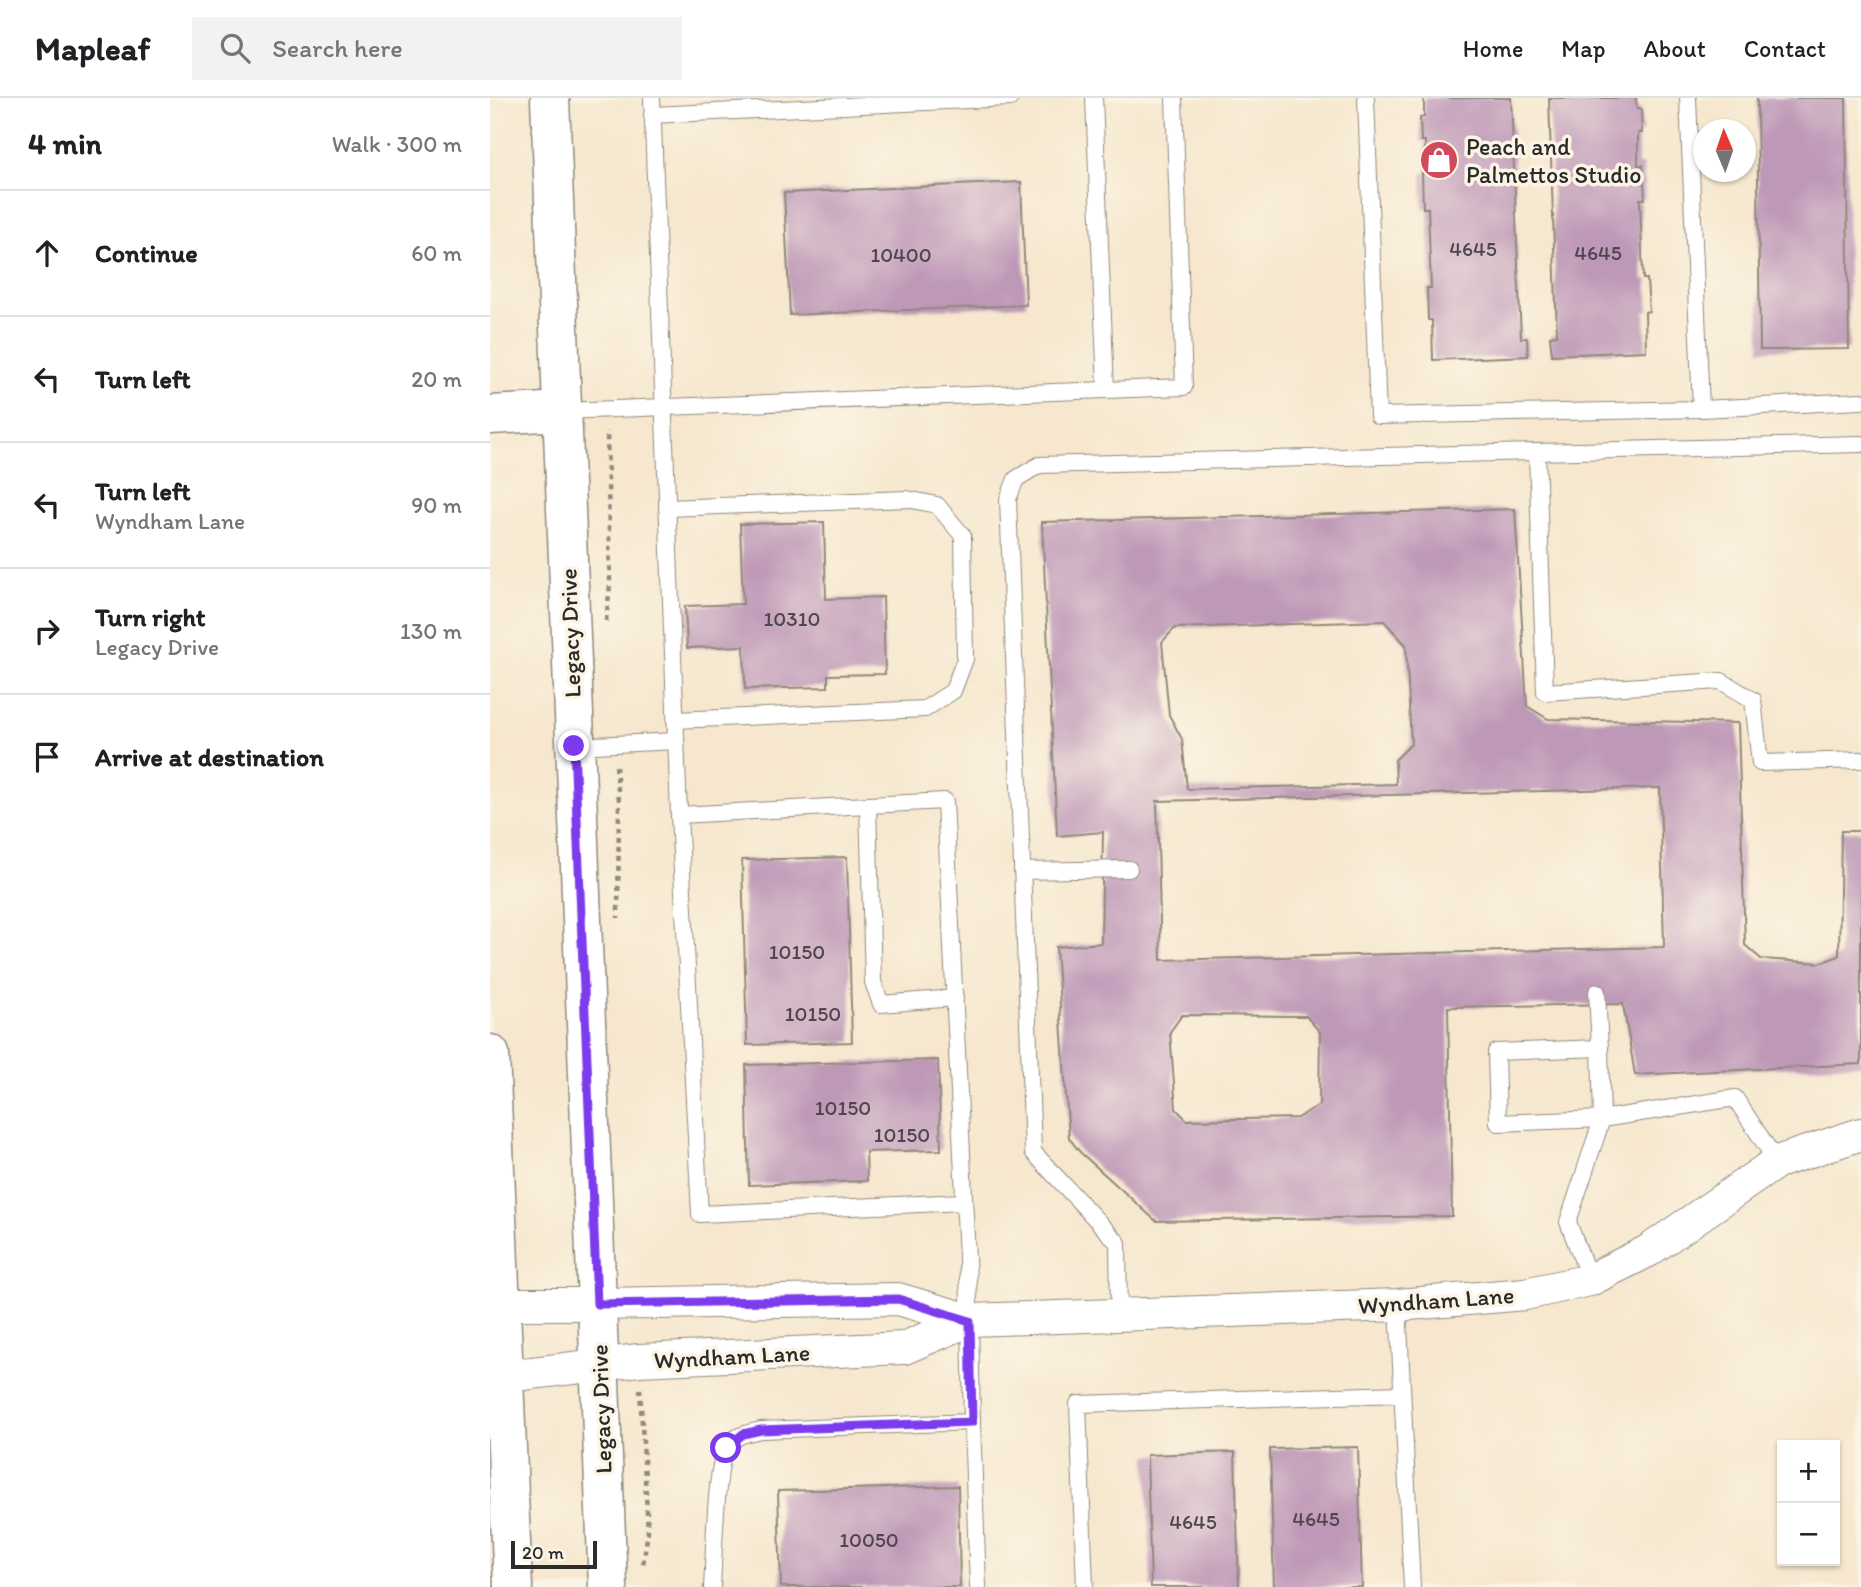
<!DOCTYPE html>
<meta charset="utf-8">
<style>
body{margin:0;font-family:Itim,sans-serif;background:#f2f2f2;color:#202124}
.controls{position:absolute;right:21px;bottom:21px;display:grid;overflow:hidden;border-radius:0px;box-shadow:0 2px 5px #0004}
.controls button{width:63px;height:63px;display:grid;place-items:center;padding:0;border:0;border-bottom:2px solid #e0e0e0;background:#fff;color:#202124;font:35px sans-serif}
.compass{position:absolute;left:1203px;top:21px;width:63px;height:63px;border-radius:50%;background:#fff;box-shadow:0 2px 5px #0004;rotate:358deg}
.scale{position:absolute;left:21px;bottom:18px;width:86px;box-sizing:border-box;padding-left:7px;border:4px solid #2b2b2b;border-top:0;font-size:19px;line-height:24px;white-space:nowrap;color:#2b2b2b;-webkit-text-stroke:5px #fcf5e5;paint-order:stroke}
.stop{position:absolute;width:21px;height:21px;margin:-16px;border:5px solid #7c3aed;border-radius:50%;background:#fff}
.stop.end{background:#7c3aed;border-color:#fff;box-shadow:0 2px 7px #0008}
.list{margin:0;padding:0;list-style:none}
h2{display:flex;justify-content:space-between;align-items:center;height:91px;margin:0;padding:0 28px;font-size:30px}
h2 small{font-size:23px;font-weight:400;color:#757577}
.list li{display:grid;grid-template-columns:46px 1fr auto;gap:21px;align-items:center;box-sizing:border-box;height:126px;padding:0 28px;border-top:2px solid #e0e0e0}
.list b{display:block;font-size:26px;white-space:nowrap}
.list p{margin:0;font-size:23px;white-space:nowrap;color:#757577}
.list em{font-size:23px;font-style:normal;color:#757577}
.icon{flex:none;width:38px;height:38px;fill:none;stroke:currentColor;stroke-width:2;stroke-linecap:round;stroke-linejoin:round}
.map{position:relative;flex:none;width:1371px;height:1489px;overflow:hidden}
header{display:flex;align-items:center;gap:42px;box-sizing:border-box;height:98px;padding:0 35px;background:#fff;border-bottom:2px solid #e0e0e0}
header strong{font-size:33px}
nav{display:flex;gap:38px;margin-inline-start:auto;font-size:24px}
.search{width:490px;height:63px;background:#f2f2f2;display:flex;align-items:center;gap:18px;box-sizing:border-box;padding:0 24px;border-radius:0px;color:#757577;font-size:26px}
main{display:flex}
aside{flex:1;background:#fff}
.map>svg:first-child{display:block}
.building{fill:#be98b7;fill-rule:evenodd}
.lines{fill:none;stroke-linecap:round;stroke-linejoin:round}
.service-casing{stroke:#90897c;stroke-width:18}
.minor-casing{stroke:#90897c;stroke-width:34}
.secondary-casing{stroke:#90897c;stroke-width:41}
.path{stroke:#90897c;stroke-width:4.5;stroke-dasharray:5 5;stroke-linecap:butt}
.service{stroke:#fff;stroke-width:16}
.minor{stroke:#fff;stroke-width:32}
.secondary{stroke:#fff;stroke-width:38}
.route{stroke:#7c3aed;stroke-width:9}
.labels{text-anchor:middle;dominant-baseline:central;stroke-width:7;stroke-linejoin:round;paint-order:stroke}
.number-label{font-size:21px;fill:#50464e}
.poi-label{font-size:24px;fill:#2b2b2b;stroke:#fcf5e5;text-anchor:start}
.street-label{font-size:24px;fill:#2b2b2b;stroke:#fcf5e5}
</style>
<header>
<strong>Mapleaf</strong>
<div class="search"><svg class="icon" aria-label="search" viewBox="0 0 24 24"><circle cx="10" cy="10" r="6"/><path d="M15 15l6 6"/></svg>Search here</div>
<nav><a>Home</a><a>Map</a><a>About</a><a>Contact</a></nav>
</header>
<main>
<aside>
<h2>4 min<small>Walk · 300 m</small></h2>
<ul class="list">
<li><svg class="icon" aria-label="ahead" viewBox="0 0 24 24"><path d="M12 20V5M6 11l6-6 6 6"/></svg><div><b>Continue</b></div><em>60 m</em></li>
<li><svg class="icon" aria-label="left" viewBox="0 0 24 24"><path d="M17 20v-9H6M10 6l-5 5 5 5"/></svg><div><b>Turn left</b></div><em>20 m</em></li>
<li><svg class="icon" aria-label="left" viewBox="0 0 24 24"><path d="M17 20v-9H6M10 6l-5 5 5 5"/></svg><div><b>Turn left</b><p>Wyndham Lane</p></div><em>90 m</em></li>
<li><svg class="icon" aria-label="right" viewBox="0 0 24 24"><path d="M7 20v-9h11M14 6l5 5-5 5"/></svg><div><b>Turn right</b><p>Legacy Drive</p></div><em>130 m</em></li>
<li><svg class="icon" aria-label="arrive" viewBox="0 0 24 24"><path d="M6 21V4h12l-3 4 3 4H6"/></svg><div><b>Arrive at destination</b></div></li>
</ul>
</aside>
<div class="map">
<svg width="1371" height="1489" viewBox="0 0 1371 1489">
<rect width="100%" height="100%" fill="#fcf5e5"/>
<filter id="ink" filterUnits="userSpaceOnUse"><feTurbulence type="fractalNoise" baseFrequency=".0143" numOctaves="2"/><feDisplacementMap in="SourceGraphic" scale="14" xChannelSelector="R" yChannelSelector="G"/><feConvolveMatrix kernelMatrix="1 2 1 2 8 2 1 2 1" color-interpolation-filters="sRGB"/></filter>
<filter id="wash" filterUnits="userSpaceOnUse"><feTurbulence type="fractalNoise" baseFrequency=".00686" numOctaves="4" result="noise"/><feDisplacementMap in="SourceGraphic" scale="28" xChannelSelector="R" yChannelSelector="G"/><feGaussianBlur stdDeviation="1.57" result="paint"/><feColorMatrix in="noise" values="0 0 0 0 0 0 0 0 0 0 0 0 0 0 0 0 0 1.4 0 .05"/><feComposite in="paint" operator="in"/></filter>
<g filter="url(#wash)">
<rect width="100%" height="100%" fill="#f6e7ce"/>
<g id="blocks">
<!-- building -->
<g class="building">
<path d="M934 0H1021L1031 240H1037L1038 258 943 262 942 222H938L937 190H941L938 110H933L932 75H936L935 43H931L930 20 934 19Z"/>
<path d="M1059 0H1146L1147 11H1151L1152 35H1148V67H1153L1155 101H1150L1153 181H1157L1159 213 1155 214 1156 253 1062 257 1060 238 1067 237Z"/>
<path d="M1267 0H1356L1359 251 1270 252Z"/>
<path d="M531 84 536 207 300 217 294 95Z"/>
<path d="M1025 411 1037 608 1058 621 1248 625 1255 847 1271 861 1330 865 1349 858 1351 733H1371V966L1145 977 1133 906 958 909 962 1118 666 1123 590 1054 579 1040 566 849 611 845 613 734 567 738 552 424ZM894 523 916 547 921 646 905 662 906 686 697 691 692 641 679 617 672 544 685 530ZM1170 690 1174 849 671 862 667 703ZM692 917 816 918 830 934 829 1007 807 1020 697 1022 686 1011 680 934Z"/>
<path d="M334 424 336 501 393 499 395 576 338 577V589L255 591 254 548 197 550 195 508 253 506 250 426Z"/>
<path d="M357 759 362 944 257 947 252 762Z"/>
<path d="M448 962 451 1052 376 1054 377 1083 259 1087 256 967Z"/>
<path d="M868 1349 872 1489H784L780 1351Z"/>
<path d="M745 1354 749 1489H661L657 1357Z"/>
<path d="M468 1388 470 1489H291L288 1393Z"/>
</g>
</g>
</g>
<g filter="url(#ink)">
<use href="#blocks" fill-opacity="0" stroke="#90897c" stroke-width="2"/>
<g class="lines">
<defs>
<g id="service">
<path d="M162 0 189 717 455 703 480 1222 482 1324 271 1332C258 1335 245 1337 237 1348 225 1365 224 1463 222 1489"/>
<path d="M604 0 616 292"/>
<path d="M876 0 888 318 1211 311 1198 0"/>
<path d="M162 17 520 0"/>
<path d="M1211 311 1371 303"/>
<path d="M73 313 694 289 684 0"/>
<path d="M1371 346 1047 354 1055 594 1231 583 1263 602 1270 665 1371 662"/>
<path d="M177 410 417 401 447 407 473 438 475 561 463 593 435 611 185 622"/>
<path d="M84 648 186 643"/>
<path d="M378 707 383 884 391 906 465 900"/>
<path d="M189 717 210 1116 474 1104"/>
<path d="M532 773 639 771"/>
<path d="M1107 894 1110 950"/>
<path d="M1100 1182 1078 1124 1112 1021 1008 1025 1006 954 1110 950 1112 1021 1245 1000 1287 1064"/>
<path d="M908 1207 922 1489"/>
<path d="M629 1217 628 1145 543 1054 518 401 526 381 549 367 1047 354"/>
<path d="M482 1324 488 1489"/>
<path d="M595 1489 588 1306 912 1296"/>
</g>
<g id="minor">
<path d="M0 1206H107L408 1201 480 1222 908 1207 1035 1196 1100 1182 1158 1153 1287 1064 1371 1036"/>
<path d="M0 1280 149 1262 414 1250 480 1222"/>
</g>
<g id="secondary">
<path d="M60 0 118 1489"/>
<path d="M0 317 73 313"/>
<path d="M0 956 23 1489"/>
</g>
</defs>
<!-- service casing -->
<use href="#service" class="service-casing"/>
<!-- minor casing -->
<use href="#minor" class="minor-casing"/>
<!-- secondary casing -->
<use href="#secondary" class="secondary-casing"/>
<!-- path -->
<g class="path">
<path d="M116 523 120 487 117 333"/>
<path d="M126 668 129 703 128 820"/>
<path d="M150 1291 158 1433 153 1467"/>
</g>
<!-- service -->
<use href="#service" class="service"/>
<!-- minor -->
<use href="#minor" class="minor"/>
<!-- secondary -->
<use href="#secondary" class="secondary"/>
</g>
</g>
<g class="lines" filter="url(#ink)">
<!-- route -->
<path class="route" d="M84 648 107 1206 408 1201 480 1223 482 1324 271 1332 253 1336 236 1350"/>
</g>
<!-- icons -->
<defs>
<symbol id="shop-disc" viewBox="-11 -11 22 22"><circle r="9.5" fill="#d1495b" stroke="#fcf5e5"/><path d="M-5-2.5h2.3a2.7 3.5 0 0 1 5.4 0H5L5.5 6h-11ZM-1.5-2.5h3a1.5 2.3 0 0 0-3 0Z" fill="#fff"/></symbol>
</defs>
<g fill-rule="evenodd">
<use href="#shop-disc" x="927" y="40" width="44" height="44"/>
</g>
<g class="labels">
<!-- number labels -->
<g class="number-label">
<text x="983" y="150">4645</text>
<text x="1108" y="154">4645</text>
<text x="411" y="156">10400</text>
<text x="302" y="520">10310</text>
<text x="307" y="853">10150</text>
<text x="323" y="915">10150</text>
<text x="353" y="1009">10150</text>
<text x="412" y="1036">10150</text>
<text x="826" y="1420">4645</text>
<text x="703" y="1423">4645</text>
<text x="379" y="1441">10050</text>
</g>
<!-- poi labels -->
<g class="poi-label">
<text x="976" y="48">Peach and<tspan x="976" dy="28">Palmettos Studio</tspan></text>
</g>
<!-- street labels -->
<g class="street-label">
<text transform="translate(80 535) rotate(-92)">Legacy Drive</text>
<text transform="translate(946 1202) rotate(-4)">Wyndham Lane</text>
<text transform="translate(242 1258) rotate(-3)">Wyndham Lane</text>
<text transform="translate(111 1311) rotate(-92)">Legacy Drive</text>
</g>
</g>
</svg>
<div class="controls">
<button>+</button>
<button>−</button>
</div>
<svg class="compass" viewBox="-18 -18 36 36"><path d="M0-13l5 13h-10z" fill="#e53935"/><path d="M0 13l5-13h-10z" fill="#757577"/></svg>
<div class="scale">20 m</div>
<div class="stop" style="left:236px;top:1350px"></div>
<div class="stop end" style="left:84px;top:648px"></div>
</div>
</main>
